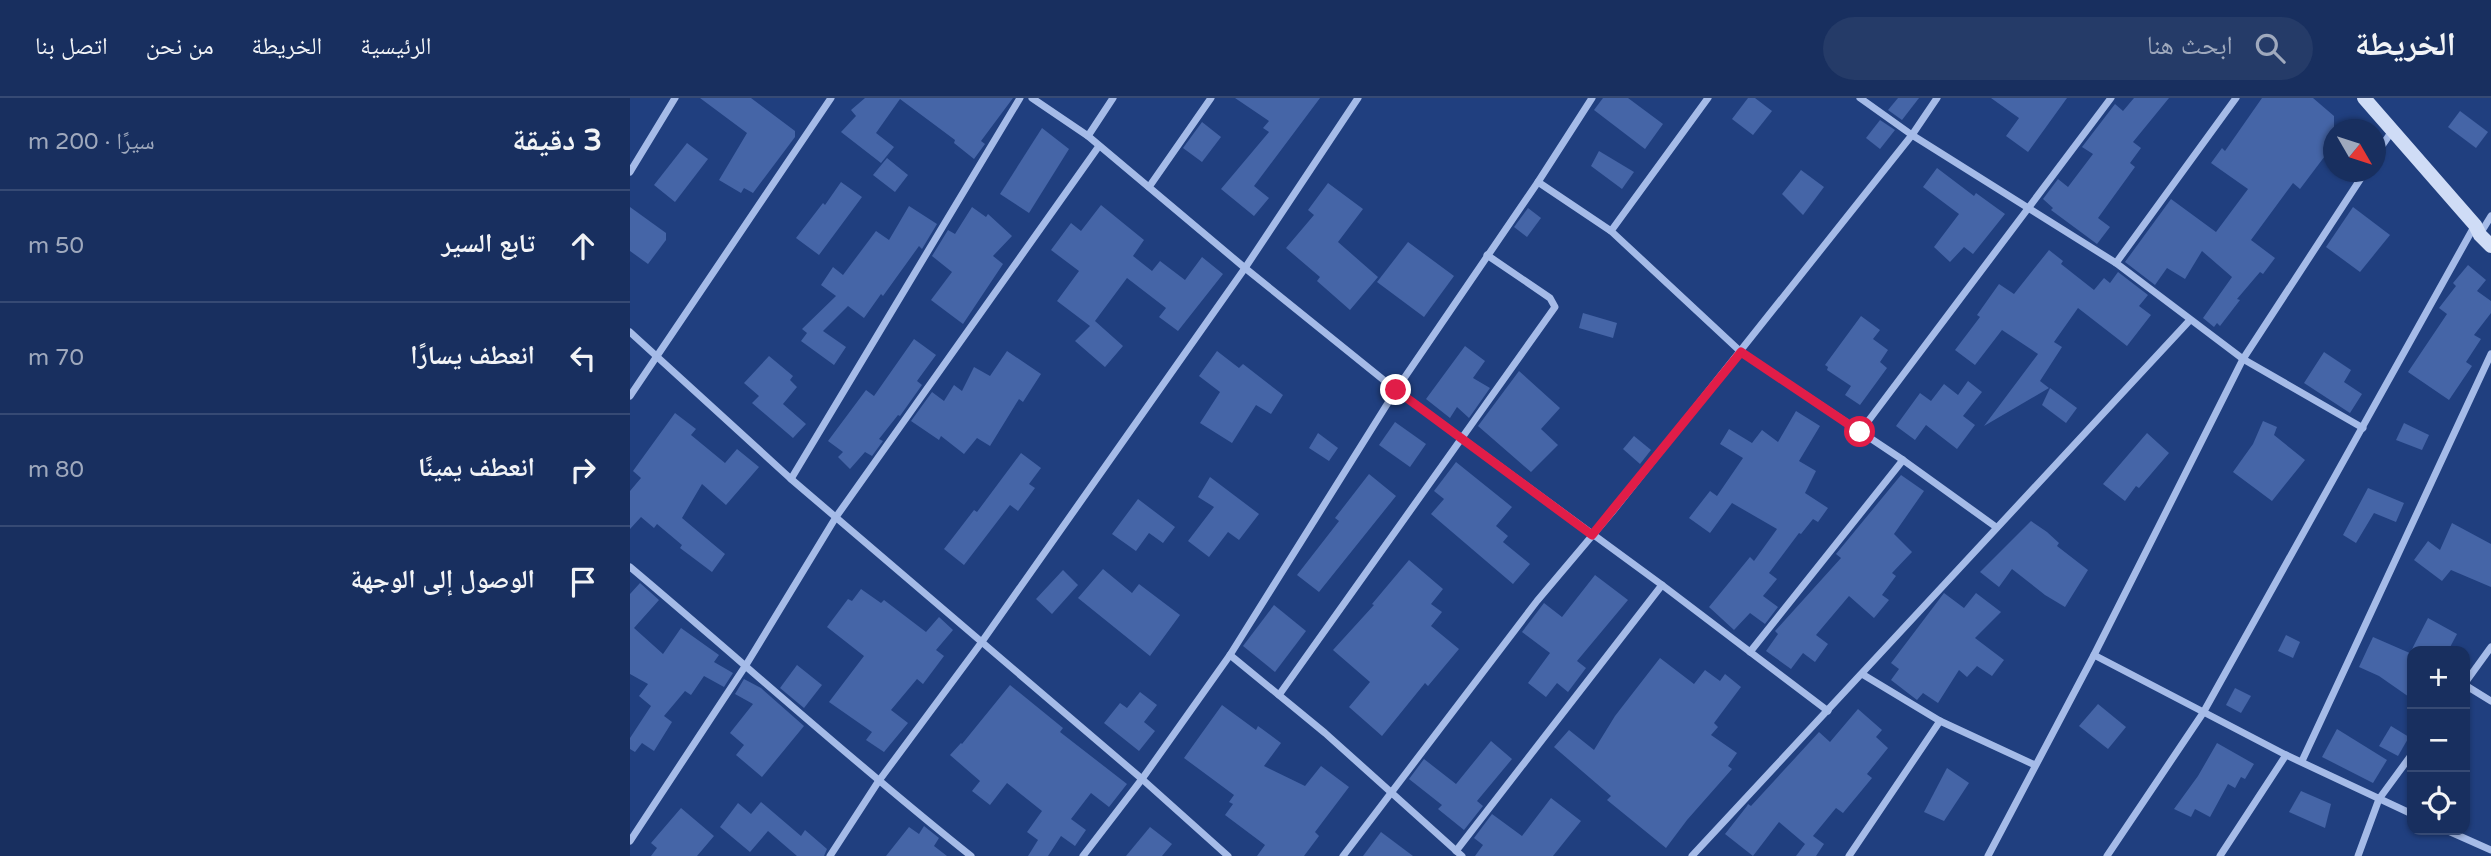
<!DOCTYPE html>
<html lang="ar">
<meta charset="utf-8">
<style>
body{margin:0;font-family:"Varela Round","Noto Naskh Arabic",sans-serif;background:#253b68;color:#f1f3f6;direction:rtl}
.controls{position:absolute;right:21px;bottom:21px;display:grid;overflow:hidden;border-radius:14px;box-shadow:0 2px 5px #0004}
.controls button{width:63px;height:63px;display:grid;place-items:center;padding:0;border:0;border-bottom:2px solid #364a74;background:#182f5f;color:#f1f3f6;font:35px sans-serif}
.compass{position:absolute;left:1693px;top:21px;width:63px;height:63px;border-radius:50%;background:#182f5f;box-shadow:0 2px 5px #0004;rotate:129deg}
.stop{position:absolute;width:21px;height:21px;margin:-16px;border:5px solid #e11d48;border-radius:50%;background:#fff}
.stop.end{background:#e11d48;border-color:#fff;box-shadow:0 2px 7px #0008}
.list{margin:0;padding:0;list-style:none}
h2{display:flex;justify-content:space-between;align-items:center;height:91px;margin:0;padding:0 28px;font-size:30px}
h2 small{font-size:23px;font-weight:400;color:#9fa9bd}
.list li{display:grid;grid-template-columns:46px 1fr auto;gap:21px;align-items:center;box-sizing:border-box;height:112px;padding:0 28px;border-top:2px solid #364a74}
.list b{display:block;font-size:26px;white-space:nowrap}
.list em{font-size:23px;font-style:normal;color:#9fa9bd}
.icon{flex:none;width:38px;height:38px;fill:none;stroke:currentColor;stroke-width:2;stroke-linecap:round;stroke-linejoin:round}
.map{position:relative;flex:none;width:1861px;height:758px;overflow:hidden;direction:ltr}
header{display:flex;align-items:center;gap:42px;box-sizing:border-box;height:98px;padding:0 35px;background:#182f5f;border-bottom:2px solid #364a74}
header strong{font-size:33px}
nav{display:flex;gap:38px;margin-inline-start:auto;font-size:24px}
.search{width:490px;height:63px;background:#253b68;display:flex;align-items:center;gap:18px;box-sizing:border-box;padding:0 24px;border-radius:38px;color:#9fa9bd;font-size:26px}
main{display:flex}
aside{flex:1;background:#182f5f}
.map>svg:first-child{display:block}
.building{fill:#4565a7}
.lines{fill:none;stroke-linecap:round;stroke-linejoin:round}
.street{stroke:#a5bbe8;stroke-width:7}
.secondary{stroke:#cfdcf6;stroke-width:14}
.route{stroke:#e11d48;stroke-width:9}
</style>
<header>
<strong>الخريطة</strong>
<div class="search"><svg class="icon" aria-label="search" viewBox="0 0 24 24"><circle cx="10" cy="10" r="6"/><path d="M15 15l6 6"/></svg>ابحث هنا</div>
<nav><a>الرئيسية</a><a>الخريطة</a><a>من نحن</a><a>اتصل بنا</a></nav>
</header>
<main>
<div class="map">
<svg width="1861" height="758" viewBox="0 0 1861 758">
<rect width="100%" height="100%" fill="#203f7f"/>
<!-- building -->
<g class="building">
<path d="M70 0H121L165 33V39L123 95 114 90 111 95 89 82 117 35Z"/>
<path d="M235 0H383L351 43 355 46 344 61 324 45 325 42 270 1 246 35 264 49 251 65 211 34 226 18 221 12Z"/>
<path d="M605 0H690L624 88 639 100 624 118 591 91 639 34 633 30 639 23Z"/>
<path d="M973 0H998L1033 26 1015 51 964 12Z"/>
<path d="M1118 0H1125L1142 13 1123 37 1102 21Z"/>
<path d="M1268 0H1289L1272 22 1258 12Z"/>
<path d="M1361 0H1437L1398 54 1376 38 1389 20Z"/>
<path d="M1504 0H1539L1503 44 1511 50 1500 65 1505 69 1468 120 1480 129 1467 146 1421 112 1423 110 1413 101 1428 81 1438 89 1463 56 1452 49 1485 6 1493 13Z"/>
<path d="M1632 0H1683L1704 18V46L1670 91 1663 85 1621 142 1645 160 1633 176 1630 174 1607 201 1610 202 1590 228 1587 225 1584 229 1573 220 1602 179 1572 153 1555 181 1537 170 1525 187 1495 164 1541 101 1586 134 1618 91 1581 65 1592 50 1595 53Z"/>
<path d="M1830 13 1858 34 1846 50 1818 29Z"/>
<path d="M1250 22 1265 32 1250 51 1236 40Z"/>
<path d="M572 24 591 39 572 64 553 50Z"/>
<path d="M412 30 439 51 399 115 370 96Z"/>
<path d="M57 45 78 61 45 104 24 87Z"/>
<path d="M969 53 1004 74 992 91 961 68Z"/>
<path d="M257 60 278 77 265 94 243 77Z"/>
<path d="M1307 70 1344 98 1346 95 1375 116 1343 156 1334 149 1320 164 1304 149 1329 116 1293 89Z"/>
<path d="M1171 72 1194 89 1173 117 1152 96Z"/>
<path d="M211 84 232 99 189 157 166 140 193 105 195 107Z"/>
<path d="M698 85 733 111 708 144 748 179 720 212 687 183 690 179 656 150 684 117 678 112Z"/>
<path d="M471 107 514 142 503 158 522 173 530 163 555 182 572 159 593 176 548 233 529 219 536 210 497 180 465 223 493 248 475 269 445 243 460 228 427 203 449 173 421 152 441 125 451 133Z"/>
<path d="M279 108 307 126 292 151 289 148 253 198 251 196 234 220 218 208 193 233 216 249 204 267 171 243 177 235 172 231 206 198 191 187 203 169 213 177 246 133 259 142Z"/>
<path d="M0 109 36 135V142L18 166 0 153Z"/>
<path d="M342 109 356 119 358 116 382 138 363 158 373 166 333 226 301 202 322 174 302 158 318 132 325 136Z"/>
<path d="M1723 109 1760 137 1730 174 1696 149Z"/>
<path d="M898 110 911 120 897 139 884 129Z"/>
<path d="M778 144 824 178 794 219 747 184Z"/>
<path d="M1419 152 1433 163 1431 166 1464 192 1474 180 1480 185 1488 174 1518 197 1509 208 1521 217 1497 248 1448 210 1424 244 1432 249 1410 283 1419 290 1354 328 1408 256 1372 232 1345 267 1325 252 1350 219 1347 217 1369 186 1384 196Z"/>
<path d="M1838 167 1856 182 1847 193 1861 203V215L1844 237 1851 241 1836 264 1842 268 1819 302 1778 274 1817 216 1809 210 1826 188 1823 185Z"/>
<path d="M953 215 987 225 983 240 949 230Z"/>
<path d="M1231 218 1250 232 1243 241 1258 252 1250 264 1257 270 1230 307 1215 297 1221 288 1197 272 1198 269 1195 267Z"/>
<path d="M284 241 306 257 287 283 292 287 270 318 268 317 249 341 253 343 242 358 235 354 220 371 208 359 213 354 198 343 236 292 244 298Z"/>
<path d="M835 248 855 263 843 280 860 290 839 320 827 309 820 320 796 301Z"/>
<path d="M377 253 411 276 393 304 389 301 360 348 347 340 334 356 311 338 309 342 281 323 302 294 314 303 324 287 332 293 344 269 360 278Z"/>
<path d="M587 253 609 270 613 266 653 297 641 316 626 307 602 345 570 325 590 294 569 278Z"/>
<path d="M1694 254 1721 272 1714 284 1732 296 1720 315 1674 285Z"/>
<path d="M139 258 163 278 160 282 167 289 153 306 176 326 163 340 122 305 129 298 114 285Z"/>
<path d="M889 273 930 310 911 331 928 347 901 374 848 328Z"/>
<path d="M1338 283 1352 294 1333 318 1345 327 1327 351 1296 327 1285 342 1266 328 1290 295 1301 303 1314 286 1328 297Z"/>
<path d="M1420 290 1447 310 1436 325 1412 307Z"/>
<path d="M1166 313 1190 328 1169 363 1186 373 1175 395 1198 410 1188 424 1183 421 1171 436 1169 435 1139 475 1147 481 1133 498 1148 509 1135 526 1120 515 1104 532 1079 509 1120 459 1124 463 1147 431 1102 405 1080 435 1059 420 1080 393 1087 398 1113 360 1090 346 1099 331 1122 345 1132 332 1148 344Z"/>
<path d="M45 315 66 331 61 337 95 365 107 351 129 369 96 407 72 386 52 420 95 456 82 474 50 450 52 447 27 426 24 430 11 419 0 431V393L11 380 3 373Z"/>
<path d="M1633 323 1647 329 1644 337 1675 362 1642 403 1603 374 1623 346Z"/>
<path d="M765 324 796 346 780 369 749 347Z"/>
<path d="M1774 325 1799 337 1792 352 1766 342Z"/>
<path d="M688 335 708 350 699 363 679 350Z"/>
<path d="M1517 335 1539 355 1509 390 1506 388 1495 403 1473 386Z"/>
<path d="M1004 338 1021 352 1010 366 993 351Z"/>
<path d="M391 355 411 370 399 386 405 390 388 413 380 407 334 467 314 451 344 412 347 414Z"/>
<path d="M826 364 882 409 866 428 878 438 873 444 900 466 883 486 801 416 814 401 804 393Z"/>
<path d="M739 376 766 398 689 494 667 477 709 423 705 420Z"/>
<path d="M1271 377 1294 393 1264 436 1282 454 1262 475 1266 478 1252 497 1259 502 1244 520 1219 498 1186 537 1198 546 1185 564 1173 555 1161 571 1136 553 1148 536 1145 533 1211 460 1206 456Z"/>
<path d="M580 379 629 416 609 442 598 434 579 459 558 443 584 409 568 399Z"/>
<path d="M1738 390 1774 405 1766 424 1744 415 1726 445 1713 437Z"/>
<path d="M508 401 545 429 533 445 519 435 506 453 482 436Z"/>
<path d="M1401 423 1417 434 1429 445 1427 448 1458 472 1435 509 1415 497 1382 471 1369 489 1350 474Z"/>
<path d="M1822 425 1861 446V489L1821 472 1812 483 1784 462 1798 443 1810 452Z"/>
<path d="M779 462 813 491 801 506 812 514 801 528 829 551 798 588 795 585 752 638 719 609 740 584 703 552 744 507 742 506Z"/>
<path d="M473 471 502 495 509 486 550 517 520 558 448 500Z"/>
<path d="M433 472 448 487 422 516 406 501Z"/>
<path d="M965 477 998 502 947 563 956 570 938 594 927 585 916 599 898 585 920 555 892 534 914 505 932 519Z"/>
<path d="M10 485 29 502 4 530 33 556 51 530 89 557 84 564 103 575 94 589 74 578 61 597 55 593 34 618 42 624 24 653 12 645 5 654 0 651V640L21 608 9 598 18 586 0 576V496Z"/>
<path d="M231 491 251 505 254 502 296 534 309 519 323 532 306 552 314 558 293 586 287 581 261 612 278 625 254 654 236 642 242 634 199 604 234 558 197 529 218 501 222 503Z"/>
<path d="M1314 495 1334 510 1346 495 1371 514 1345 540 1374 562 1362 578 1347 568 1337 579 1329 572 1308 605 1293 595 1287 602 1261 582 1269 571 1261 565Z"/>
<path d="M644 507 676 533 645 574 613 548Z"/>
<path d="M1798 520 1827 536 1818 553H1781Z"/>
<path d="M1656 537 1670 544 1663 560 1648 553Z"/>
<path d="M1743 539 1782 556V601L1749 578 1729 569Z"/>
<path d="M1030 560 1064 586 1075 572 1090 583 1095 576 1111 589 1084 625 1088 629 1081 637 1107 655 1098 668 1102 671 1057 722 1036 750 977 702 981 698 924 649 939 632 964 652 985 618Z"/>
<path d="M167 567 192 587 174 610 150 590Z"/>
<path d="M114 581 131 590 174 628 132 679 106 657 114 647 100 635 123 606 105 596Z"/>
<path d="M380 587 433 630 430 634 497 686 479 709 461 695 441 721 456 732 445 748 431 738 418 758H398L408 742 397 734 412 713 377 685 360 707 342 693 350 683 320 657 331 645 332 646Z"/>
<path d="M1605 590 1621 598 1611 615 1596 607Z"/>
<path d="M510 594 527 607 514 624 525 633 509 653 474 625 490 605 497 610Z"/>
<path d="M1468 606 1496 629 1478 651 1449 628Z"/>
<path d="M592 607 626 632 628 628 651 645 634 668 675 688 691 668 719 689 685 734 689 738 674 758H627L635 747 595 717 603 706 599 704 604 697 554 660Z"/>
<path d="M1228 611 1252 632 1246 639 1258 650 1237 676 1242 680 1213 715 1206 710 1183 738 1194 746 1186 758H1166L1175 746 1149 724 1123 758 1095 736 1117 708 1118 706 1121 708 1189 634 1200 644Z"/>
<path d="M1761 628 1779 639 1768 658 1749 648Z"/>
<path d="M1707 631 1757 662 1743 685 1692 659Z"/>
<path d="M861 643 882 661 847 703 853 708 834 732 808 711 812 707 779 681 794 661 826 686Z"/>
<path d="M1587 645 1624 666 1615 681 1611 679 1605 690 1598 686 1580 719 1565 711 1561 719 1544 711 1568 678Z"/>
<path d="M1317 670 1339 685 1314 723 1294 714Z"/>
<path d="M1671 693 1701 706 1695 730 1659 714Z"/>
<path d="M921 700 951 723 923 758H845L853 747 844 740 862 716 892 738Z"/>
<path d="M131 704 171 738 175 732 197 751 194 758H167L138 733 120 754 90 729 108 705 121 716Z"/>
<path d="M51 710 84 738 67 758H21L27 750 21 745Z"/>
<path d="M294 728 309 740 304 748 317 758H256L279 729 289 736Z"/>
<path d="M520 729 542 746 532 758H496Z"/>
<path d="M751 734 783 758H733Z"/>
</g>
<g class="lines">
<!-- street -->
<g class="street">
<path d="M402 0 458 38 615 170 766 292 1032 487 1198 613"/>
<path d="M1230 0 1282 37 1486 165 1613 261 1733 330"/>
<path d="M458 38 483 0"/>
<path d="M1745 58 1762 33"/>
<path d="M0 74 45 0"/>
<path d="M908 84 981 133 1111 254 1273 362 1366 429"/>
<path d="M519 89 581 0"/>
<path d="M981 133 1078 0"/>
<path d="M1850 136 1861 118"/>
<path d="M1486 165 1606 0"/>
<path d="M0 234 161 381 512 681 598 758"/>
<path d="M0 298 201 0"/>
<path d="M1230 334 1481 0"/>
<path d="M161 381 390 0"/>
<path d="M0 469C114 565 224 665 341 758"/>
<path d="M1120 554 1273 362"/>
<path d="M600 557 695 635 832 758"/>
<path d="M1464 557 1656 657 1782 716"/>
<path d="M1232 576 1310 623 1405 667"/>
<path d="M1835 585 1861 549"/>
<path d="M1835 587 1861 603"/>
<path d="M649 597 925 209 920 200 857 157"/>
<path d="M1672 663 1861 256"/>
<path d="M1816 732 1861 752"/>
<path d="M0 743 116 567 206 419 469 48"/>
<path d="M826 753 1032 487"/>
<path d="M200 758 248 684 351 545 615 170 728 0"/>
<path d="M453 758 512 681 600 557 766 292 908 84 962 0"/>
<path d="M713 758 907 503 983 413 1282 37 1307 0"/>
<path d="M1062 758 1560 222"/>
<path d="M1219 758 1310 623"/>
<path d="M1358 758 1464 557 1613 261 1735 74"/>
<path d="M1477 758 1573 615 1845 127"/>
<path d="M1590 758 1656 657"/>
<path d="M1728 758 1749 701 1782 656"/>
</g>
<!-- secondary -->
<path class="secondary" d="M1734 0 1845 127 1850 137 1861 148"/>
</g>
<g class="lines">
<!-- route -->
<path class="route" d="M766 292 962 437 1111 254 1230 334"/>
</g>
</svg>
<div class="controls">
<button>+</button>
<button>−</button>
<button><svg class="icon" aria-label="locate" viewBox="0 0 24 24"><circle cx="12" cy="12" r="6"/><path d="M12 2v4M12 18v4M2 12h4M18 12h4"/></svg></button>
</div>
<svg class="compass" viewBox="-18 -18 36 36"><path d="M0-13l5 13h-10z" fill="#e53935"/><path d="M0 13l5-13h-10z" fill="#9fa9bd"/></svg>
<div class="stop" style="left:1230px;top:334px"></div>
<div class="stop end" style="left:766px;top:292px"></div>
</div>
<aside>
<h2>3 دقيقة<small>سيرًا · 200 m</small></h2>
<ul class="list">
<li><svg class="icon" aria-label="ahead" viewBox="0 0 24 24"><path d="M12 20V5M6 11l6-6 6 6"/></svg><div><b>تابع السير</b></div><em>50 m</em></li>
<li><svg class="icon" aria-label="left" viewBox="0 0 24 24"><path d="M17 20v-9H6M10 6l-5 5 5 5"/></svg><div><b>انعطف يسارًا</b></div><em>70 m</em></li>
<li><svg class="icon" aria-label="right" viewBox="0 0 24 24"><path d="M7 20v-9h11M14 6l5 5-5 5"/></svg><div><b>انعطف يمينًا</b></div><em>80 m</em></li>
<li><svg class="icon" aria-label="arrive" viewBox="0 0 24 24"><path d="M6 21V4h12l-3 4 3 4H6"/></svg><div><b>الوصول إلى الوجهة</b></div></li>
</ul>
</aside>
</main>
